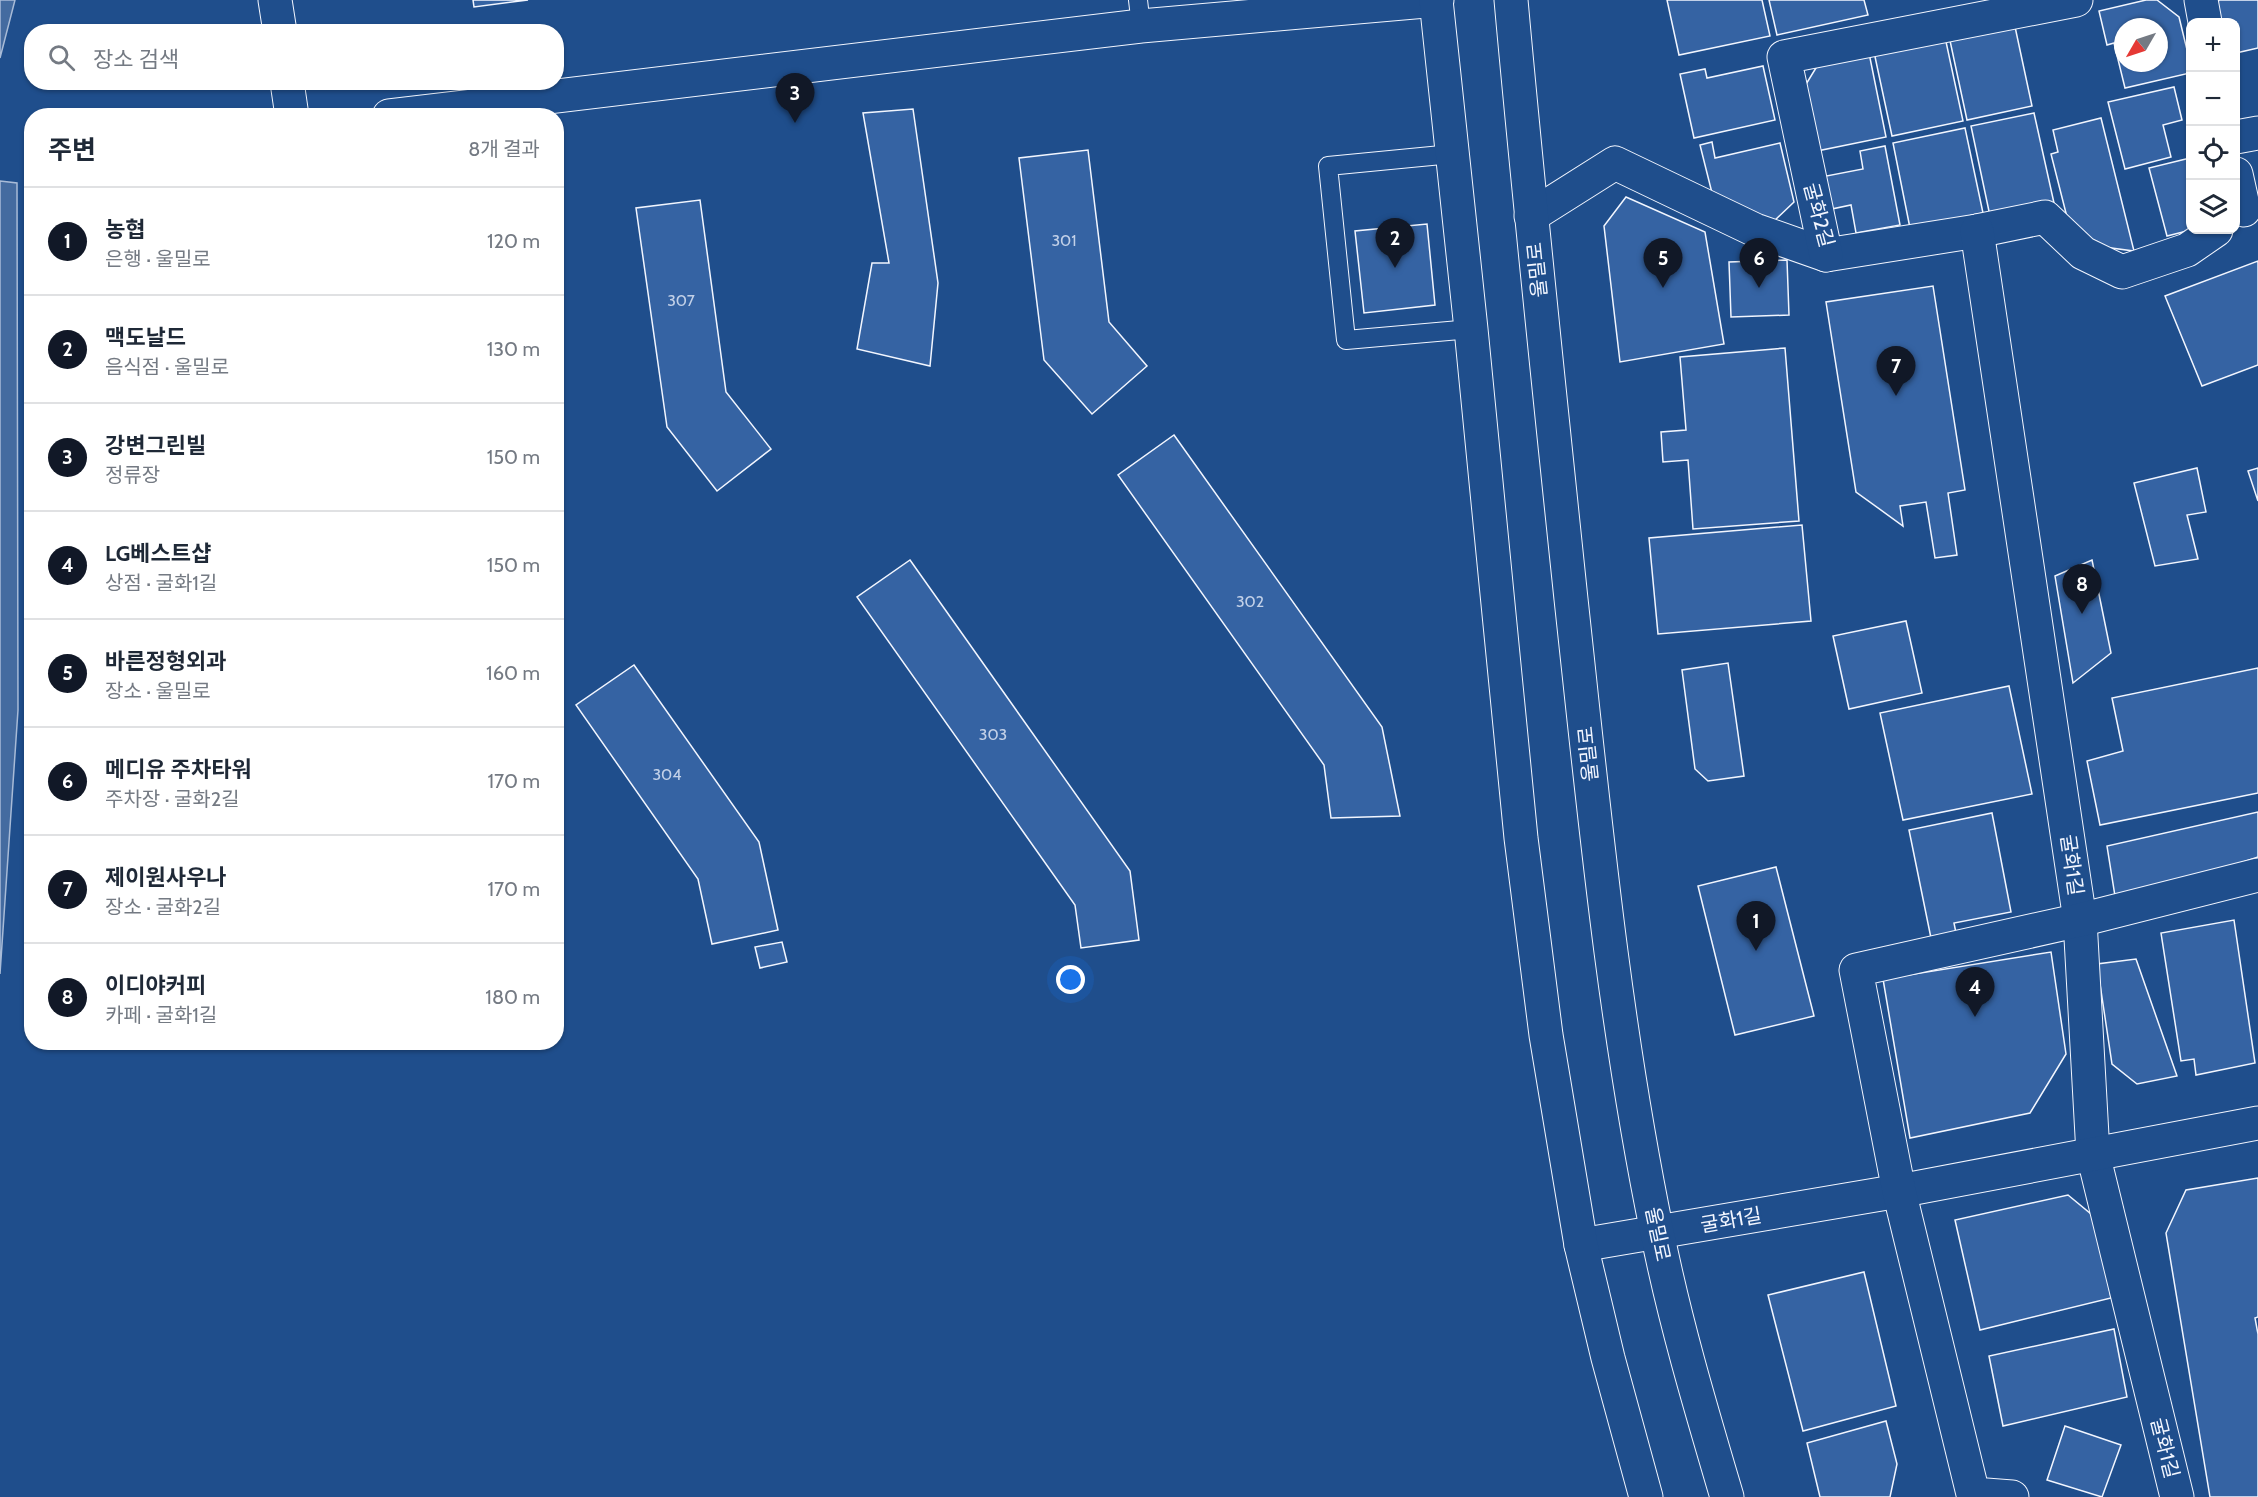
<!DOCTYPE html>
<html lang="ko">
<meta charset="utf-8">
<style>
body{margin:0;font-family:Cabin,"Noto Sans KR",sans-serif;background:#f6f6f7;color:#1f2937}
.controls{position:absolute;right:18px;top:18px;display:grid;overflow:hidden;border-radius:12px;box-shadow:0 2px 4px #0004}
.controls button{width:54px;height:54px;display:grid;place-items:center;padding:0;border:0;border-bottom:2px solid #e0e1e3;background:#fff;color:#1f2937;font:30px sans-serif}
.compass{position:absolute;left:2114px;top:18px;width:54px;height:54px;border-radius:50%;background:#fff;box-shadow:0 2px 4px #0004;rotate:231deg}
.you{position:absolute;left:1071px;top:980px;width:21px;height:21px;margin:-15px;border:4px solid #fff;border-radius:50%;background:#1a73e8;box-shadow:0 0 0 9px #1a73e833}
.badge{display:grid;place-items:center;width:39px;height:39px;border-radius:50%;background:#111827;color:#fff;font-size:20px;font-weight:700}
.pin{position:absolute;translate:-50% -50px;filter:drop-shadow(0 2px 3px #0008)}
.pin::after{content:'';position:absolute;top:32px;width:21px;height:18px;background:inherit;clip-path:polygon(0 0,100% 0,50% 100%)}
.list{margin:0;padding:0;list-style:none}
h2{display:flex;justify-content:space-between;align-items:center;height:78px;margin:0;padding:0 24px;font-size:26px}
h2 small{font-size:20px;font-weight:400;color:#747a83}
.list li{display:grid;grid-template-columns:39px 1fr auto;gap:18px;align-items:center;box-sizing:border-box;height:108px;padding:0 24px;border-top:2px solid #e0e1e3}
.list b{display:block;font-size:22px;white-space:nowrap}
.list p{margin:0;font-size:20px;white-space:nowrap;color:#747a83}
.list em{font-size:20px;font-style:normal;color:#747a83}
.icon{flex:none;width:33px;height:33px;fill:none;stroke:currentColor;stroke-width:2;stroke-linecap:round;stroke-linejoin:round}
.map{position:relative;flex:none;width:2258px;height:1497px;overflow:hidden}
.search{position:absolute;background:#fff;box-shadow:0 2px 4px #0004;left:24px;top:24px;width:540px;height:66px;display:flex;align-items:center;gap:15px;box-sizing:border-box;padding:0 21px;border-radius:24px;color:#747a83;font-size:22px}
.panel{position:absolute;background:#fff;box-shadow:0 2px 4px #0004;left:24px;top:108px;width:540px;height:942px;border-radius:24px}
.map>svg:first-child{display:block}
.water{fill:#446ba0;stroke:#a8bbd7;stroke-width:1.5}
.building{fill:#3563a3;stroke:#f2f6ff;stroke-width:1.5;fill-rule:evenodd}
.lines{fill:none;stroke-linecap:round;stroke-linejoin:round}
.service-casing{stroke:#f2f6ff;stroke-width:20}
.minor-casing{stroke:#f2f6ff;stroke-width:35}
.primary-casing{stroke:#f2f6ff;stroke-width:35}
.service{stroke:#1f4e8c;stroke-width:18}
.minor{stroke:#1f4e8c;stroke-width:33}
.primary{stroke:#1f4e8c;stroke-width:33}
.labels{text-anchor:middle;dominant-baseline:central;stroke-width:4.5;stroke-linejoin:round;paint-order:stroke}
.number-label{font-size:16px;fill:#c3d1e8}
.street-label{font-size:20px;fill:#f2f6ff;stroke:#1f4e8c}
</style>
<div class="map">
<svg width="2258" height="1497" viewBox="0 0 2258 1497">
<rect width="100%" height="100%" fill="#1f4e8c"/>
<!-- water -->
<g class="water">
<path d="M0 0H15L0 58Z"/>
<path d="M0 181 17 183 18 710 0 974Z"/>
</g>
<!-- building -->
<g class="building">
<path d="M473 0H528L474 7Z"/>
<path d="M1667 0H1762L1770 36 1679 55Z"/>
<path d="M1769 0H1864L1868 15 1777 35Z"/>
<path d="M2146 0H2157L2179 17 2190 62V73L2125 88 2114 43 2107 45 2099 11ZM2123 27H2159V63H2123Z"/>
<path d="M2219 0H2258V48L2236 53V22H2215L2213 14Z"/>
<path d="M2014 22 2032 106 1967 120 1949 36Z"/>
<path d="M1945 37 1963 121 1892 136 1874 52Z"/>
<path d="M1869 53 1886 137 1812 152 1800 94 1819 63Z"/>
<path d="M1763 66 1775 120 1694 138 1680 74 1705 69 1707 78Z"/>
<path d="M2174 87 2182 120 2163 125 2171 157 2125 169 2108 102Z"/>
<path d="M913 109 938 283 930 366 857 349 872 263H889L863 113Z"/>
<path d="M2034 113 2054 203 1990 216 1971 126Z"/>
<path d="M2101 118 2134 251 2089 245 2069 225 2051 154 2058 152 2053 130Z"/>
<path d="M1965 128 1983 213 1910 228 1893 143Z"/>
<path d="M1712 142 1715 158 1780 143 1794 202 1773 222 1712 193 1700 145Z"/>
<path d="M1885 146 1900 225 1856 233 1851 205 1827 210 1821 177 1863 169 1860 151Z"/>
<path d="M1088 150 1109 322 1147 366 1092 414 1044 360 1019 158Z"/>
<path d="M2190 158 2191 230 2167 236 2149 168Z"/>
<path d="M1626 197 1705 232 1724 344 1620 362 1604 226Z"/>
<path d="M700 200 726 392 771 449 717 491 667 427 636 208Z"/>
<path d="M1427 224 1435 305 1364 313 1355 231Z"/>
<path d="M1787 260 1789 315 1731 317 1729 262Z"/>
<path d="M2258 261V365L2202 386 2165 296Z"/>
<path d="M1933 286 1965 490 1948 493 1957 555 1935 558 1926 502 1900 506 1903 526 1856 492 1826 302Z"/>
<path d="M1785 348 1799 521 1693 529 1688 460 1663 462 1661 432 1686 430 1680 357Z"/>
<path d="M1174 435 1382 727 1400 816 1331 818 1324 765 1118 475Z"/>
<path d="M2197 468 2206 512 2187 515 2198 559 2155 566 2134 483Z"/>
<path d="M2258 468V501L2248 471Z"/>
<path d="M1802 525 1811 621 1658 634 1649 538Z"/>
<path d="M910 560 1130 871 1139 940 1081 948 1075 905 857 597Z"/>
<path d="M2092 560 2111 653 2073 683 2055 576Z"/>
<path d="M1906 621 1922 693 1849 709 1833 636Z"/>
<path d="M1728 663 1744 776 1708 781 1695 769 1682 670Z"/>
<path d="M634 665 759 842 778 930 712 944 698 879 576 705Z"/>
<path d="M2258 668V793L2100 825 2087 761 2123 751 2112 698Z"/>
<path d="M2009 686 2032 794 1903 820 1880 713Z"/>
<path d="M2258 812V857L2188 881 2115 896 2107 846Z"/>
<path d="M1992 813 2011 912 1954 923 1957 938 1932 943 1909 830Z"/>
<path d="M1776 867 1814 1016 1735 1035 1698 886Z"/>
<path d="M2234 920 2255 1063 2196 1075 2194 1059 2181 1061 2161 933Z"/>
<path d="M782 942 787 962 760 968 755 947Z"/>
<path d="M2051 952 2066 1054 2030 1113 1910 1138 1883 979Z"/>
<path d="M2136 959 2177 1076 2137 1084 2112 1064 2097 964Z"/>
<path d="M2258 1178V1317L2255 1318 2258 1334V1497H2210L2166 1233 2186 1190Z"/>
<path d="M2068 1195 2097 1219 2111 1298 1980 1330 1955 1220Z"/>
<path d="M1864 1272 1896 1406 1803 1431 1768 1295Z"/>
<path d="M2114 1329 2127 1397 2003 1426 1989 1356Z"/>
<path d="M1886 1421 1897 1464 1890 1497H1820L1807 1443Z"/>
<path d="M2065 1426 2121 1445 2102 1497 2047 1480Z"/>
</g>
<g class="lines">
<defs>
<g id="service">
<path d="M1138 0 1141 26"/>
<path d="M1452 154 1328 166 1346 340 1471 329"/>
</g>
<g id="minor">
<path d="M275 0 280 32"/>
<path d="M2201 0 2205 22"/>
<path d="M287 82 292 116"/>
<path d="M389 116 1141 26 1437 0"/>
<path d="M2236 137 2258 133"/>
<path d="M2236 174 2244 210"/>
<path d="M1531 216 1615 163 1755 230 1826 255 1977 231 2045 217 2083 253 2122 272 2187 250 2216 230"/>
<path d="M1977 231 2080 920 2093 1154 2177 1497"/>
<path d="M1826 255 1784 57 2076 0"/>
<path d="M1581 1245 1899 1191 2258 1123"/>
<path d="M2012 1497 1973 1494 1899 1191 1856 970 2080 920 2258 875"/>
</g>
<g id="primary">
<path d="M1436 0 1471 329 1521 838 1546 1035 1581 1245 1608 1358 1646 1497"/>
<path d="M1511 0C1529 200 1550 399 1571 599 1594 811 1614 1023 1657 1232 1675 1322 1701 1409 1727 1497"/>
</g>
</defs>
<!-- service casing -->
<use href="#service" class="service-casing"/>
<!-- minor casing -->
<use href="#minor" class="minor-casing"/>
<!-- primary casing -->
<use href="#primary" class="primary-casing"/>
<!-- service -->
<use href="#service" class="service"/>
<!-- minor -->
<use href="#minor" class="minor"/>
<!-- primary -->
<use href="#primary" class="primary"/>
</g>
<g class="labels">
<!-- number labels -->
<g class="number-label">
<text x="1064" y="240">301</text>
<text x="681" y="300">307</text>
<text x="1250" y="601">302</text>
<text x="993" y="734">303</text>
<text x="667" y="774">304</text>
</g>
<!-- street labels -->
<g class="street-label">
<text transform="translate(1819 215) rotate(75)">굴화2길</text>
<text transform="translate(1537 270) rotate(-96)">울밀로</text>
<text transform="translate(1588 754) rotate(-96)">울밀로</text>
<text transform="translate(2072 865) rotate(82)">굴화1길</text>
<text transform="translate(1731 1220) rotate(-10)">굴화1길</text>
<text transform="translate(1658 1234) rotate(78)">울밀로</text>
<text transform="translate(2165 1448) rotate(76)">굴화1길</text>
</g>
</g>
</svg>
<div class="controls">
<button>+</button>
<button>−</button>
<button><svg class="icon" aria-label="locate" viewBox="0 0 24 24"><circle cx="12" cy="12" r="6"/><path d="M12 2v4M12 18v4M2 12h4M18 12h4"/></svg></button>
<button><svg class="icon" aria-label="layers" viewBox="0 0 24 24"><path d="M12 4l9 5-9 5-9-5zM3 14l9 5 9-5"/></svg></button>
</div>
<svg class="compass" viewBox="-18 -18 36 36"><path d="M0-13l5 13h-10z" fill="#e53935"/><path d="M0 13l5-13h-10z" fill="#747a83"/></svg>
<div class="you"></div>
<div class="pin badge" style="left:1756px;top:951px">1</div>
<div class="pin badge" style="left:1395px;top:268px">2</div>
<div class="pin badge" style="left:795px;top:123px">3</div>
<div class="pin badge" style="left:1975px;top:1017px">4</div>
<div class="pin badge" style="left:1663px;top:288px">5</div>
<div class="pin badge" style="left:1759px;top:288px">6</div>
<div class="pin badge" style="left:1896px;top:396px">7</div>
<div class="pin badge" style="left:2082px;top:614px">8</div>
<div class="search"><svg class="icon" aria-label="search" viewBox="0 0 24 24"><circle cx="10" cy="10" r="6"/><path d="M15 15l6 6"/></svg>장소 검색</div>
<section class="panel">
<h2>주변<small>8개 결과</small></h2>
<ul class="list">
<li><span class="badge">1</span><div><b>농협</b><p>은행 · 울밀로</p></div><em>120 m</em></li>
<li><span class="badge">2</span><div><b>맥도날드</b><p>음식점 · 울밀로</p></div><em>130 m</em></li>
<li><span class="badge">3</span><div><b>강변그린빌</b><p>정류장</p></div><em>150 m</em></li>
<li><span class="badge">4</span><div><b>LG베스트샵</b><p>상점 · 굴화1길</p></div><em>150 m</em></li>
<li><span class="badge">5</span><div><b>바른정형외과</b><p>장소 · 울밀로</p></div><em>160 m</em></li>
<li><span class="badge">6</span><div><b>메디유 주차타워</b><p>주차장 · 굴화2길</p></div><em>170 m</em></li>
<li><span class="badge">7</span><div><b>제이원사우나</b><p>장소 · 굴화2길</p></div><em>170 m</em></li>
<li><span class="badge">8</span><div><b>이디야커피</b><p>카페 · 굴화1길</p></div><em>180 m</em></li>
</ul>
</section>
</div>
